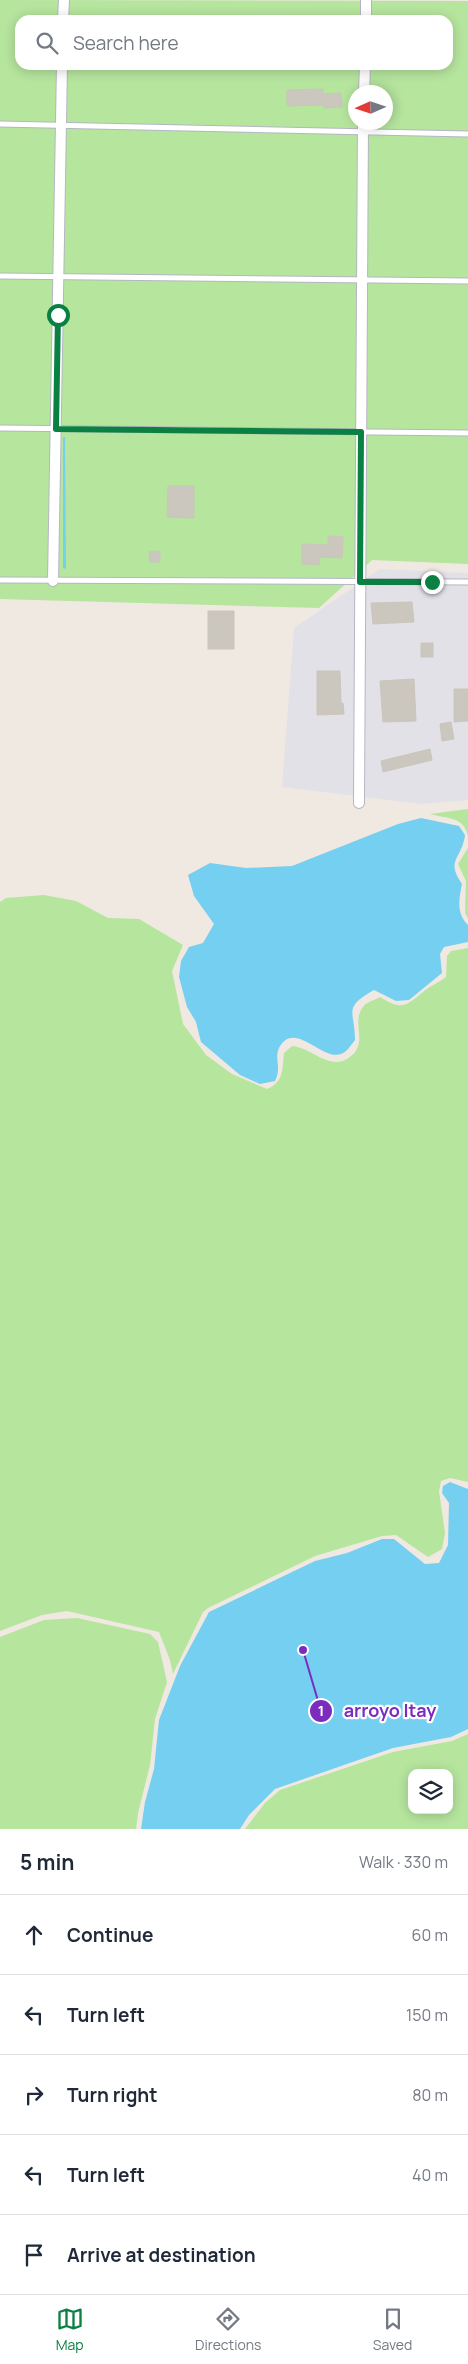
<!DOCTYPE html>
<meta charset="utf-8">
<style>
body{margin:0;font-family:Manrope,sans-serif;background:#f6f6f7;color:#1f2937}
.controls{position:absolute;right:15px;bottom:15px;display:grid;overflow:hidden;border-radius:10px;box-shadow:0 2px 12px #0003}
.controls button{width:45px;height:45px;display:grid;place-items:center;padding:0;border:0;border-bottom:1px solid #e0e1e3;background:#fff;color:#1f2937;font:25px sans-serif}
.compass{position:absolute;left:348px;top:85px;width:45px;height:45px;border-radius:50%;background:#fff;box-shadow:0 2px 12px #0003;rotate:267deg}
.stop{position:absolute;width:15px;height:15px;margin:-11px;border:4px solid #0b8043;border-radius:50%;background:#fff}
.stop.end{background:#0b8043;border-color:#fff;box-shadow:0 1px 5px #0008}
.list{margin:0;padding:0;list-style:none}
h2{display:flex;justify-content:space-between;align-items:center;height:65px;margin:0;padding:0 20px;font-size:21px}
h2 small{font-size:16px;font-weight:400;color:#747a83}
.list li{display:grid;grid-template-columns:32px 1fr auto;gap:15px;align-items:center;box-sizing:border-box;height:80px;padding:0 20px;border-top:1px solid #e0e1e3}
.list b{display:block;font-size:19px;white-space:nowrap}
.list em{font-size:16px;font-style:normal;color:#747a83}
.icon{flex:none;width:28px;height:28px;fill:none;stroke:currentColor;stroke-width:2;stroke-linecap:round;stroke-linejoin:round}
.map{position:relative;flex:none;width:468px;height:1829px;overflow:hidden}
.search{position:absolute;background:#fff;box-shadow:0 2px 12px #0003;left:15px;right:15px;top:15px;height:55px;display:flex;align-items:center;gap:12px;box-sizing:border-box;padding:0 18px;border-radius:15px;color:#747a83;font-size:19px}
.sheet{height:465px;background:#fff}
nav{display:flex;justify-content:space-around;align-items:center;box-sizing:border-box;height:70px;border-top:1px solid #e0e1e3;background:#fff;font-size:14px;color:#747a83}
nav a{display:grid;justify-items:center;gap:2px}
nav .on{color:#0b8043}
.map>svg:first-child{display:block}
.industrial{fill:#e3e1e8}
.green{fill:#b6e59e;fill-rule:evenodd}
.water{fill:#75cff0}
.building{fill:#cbc7bf;stroke:#cbc5ba}
.lines{fill:none;stroke-linecap:round;stroke-linejoin:round}
.service-casing{stroke:#b4b7c1;stroke-width:7}
.minor-casing{stroke:#b4b7c1;stroke-width:12}
.service{stroke:#fff;stroke-width:5}
.minor{stroke:#fff;stroke-width:10}
.route{stroke:#0b8043;stroke-width:6}
.leader{fill:none;stroke:#7b2cbf;stroke-width:2}
.callout-dot{fill:#7b2cbf;stroke:#fff;stroke-width:2}
.mark-label{font-size:15px;text-anchor:middle;font-weight:bold;fill:#fff}
.callout-label{font-size:18px;text-anchor:middle;font-weight:bold;fill:#7b2cbf;stroke:#fff;stroke-width:4.5;stroke-linejoin:round;paint-order:stroke}
</style>
<div class="map">
<svg width="468" height="1829" viewBox="0 0 468 1829">
<rect width="100%" height="100%" fill="#efe9e1"/>
<!-- industrial -->
<path class="industrial" d="M380 569 468 573V800L421 804 282 787 294 628Z"/>
<!-- green -->
<g class="green">
<path d="M0 0 468 1V564L372 560 319 608 0 599ZM20 20H448V65H20ZM356 92H386V122H356Z"/>
<path d="M468 809V836C464 816 447 819 430 814Z"/>
<path d="M468 848V918L465 913 466 881 458 864Z"/>
<path d="M44 895 76 901 108 918 139 919 183 945 172 971 183 1024 206 1055 232 1074 267 1089C284 1082 282 1070 284 1053L292 1046C310 1047 329 1070 347 1059 371 1045 350 1023 363 1007 366 1002 375 1000 380 997 401 1010 405 1007 422 993 429 986 439 983 446 977L447 956 451 951 468 948V1482L450 1478 441 1481 439 1491 445 1533 442 1549 428 1557 396 1535 382 1536 315 1556 208 1608 203 1612 173 1674 170 1660 159 1632 67 1611 42 1615 0 1631V902L6 898Z"/>
<path d="M77 1618 150 1634 158 1642 167 1682 155 1719 150 1765 138 1813 136 1829H0V1637L44 1620Z"/>
<path d="M468 1734V1829H245L265 1803 280 1790 393 1752 452 1741ZM412 1773H449V1810H412Z"/>
</g>
<!-- water -->
<g class="water">
<path d="M63 437H65L66 569 63 568Z"/>
<path d="M421 818 459 826 465 835C462 859 445 860 462 884 459 899 456 913 468 925V942L444 947 440 954 442 973 409 1000 396 1001 374 990C342 1008 355 1011 355 1040 351 1045 347 1052 341 1054 322 1061 294 1019 279 1048 274 1059 282 1067 275 1081L260 1084 240 1075 201 1042 196 1022 187 1007 179 977 181 961 189 947 203 943 214 924 194 896 188 875 210 863 246 868 292 866 398 824Z"/>
<path d="M450 1482 468 1489V1729L451 1737 393 1748 275 1789 249 1815 240 1829H141L145 1802 154 1769 159 1720 180 1666 209 1612 315 1561 347 1553 382 1539H394L425 1564 439 1563 448 1545 449 1503 442 1493 443 1486Z"/>
</g>
<!-- building -->
<g class="building">
<path d="M323 89V94L341 93 342 107 324 108 323 105 287 106V90Z"/>
<path d="M168 486H194V518L167 517Z"/>
<path d="M328 536 343 537 342 558 320 557 319 565 302 564V544L328 545Z"/>
<path d="M160 551V562H150L149 552Z"/>
<path d="M412 602 414 622 373 624 371 603Z"/>
<rect x="208" y="611" width="26" height="38"/>
<rect x="421" y="643" width="12" height="14"/>
<path d="M317 671H340L341 703H343L344 714 317 715Z"/>
<path d="M414 679 416 721 383 722 380 681Z"/>
<path d="M454 689H468V721L454 722Z"/>
<path d="M451 722 454 739 442 741 440 724Z"/>
<path d="M430 749 432 760 383 772 381 761Z"/>
</g>
<g class="lines">
<defs>
<g id="service">
<path d="M0 124 468 134"/>
<path d="M0 276 468 281"/>
<path d="M0 428 468 433"/>
<path d="M0 580 468 582"/>
</g>
<g id="minor">
<path d="M63 20 64 0"/>
<path d="M366 20V0"/>
<path d="M364 92 365 65"/>
<path d="M53 581 62 65"/>
<path d="M359 803 363 122"/>
</g>
</defs>
<!-- service casing -->
<use href="#service" class="service-casing"/>
<!-- minor casing -->
<use href="#minor" class="minor-casing"/>
<!-- service -->
<use href="#service" class="service"/>
<!-- minor -->
<use href="#minor" class="minor"/>
</g>
<g class="lines">
<!-- route -->
<path class="route" d="M58 315 56 429 361 432 360 582H432"/>
</g>
<!-- callouts -->
<path class="leader" d="M303 1650L321 1711"/>
<g class="callout-dot">
<circle cx="303" cy="1650" r="5"/>
<circle cx="321" cy="1711" r="12"/>
</g>
<g class="mark-label">
<text x="321" y="1716">1</text>
</g>
<g class="callout-label">
<text x="390" y="1717">arroyo Itay</text>
</g>
</svg>
<div class="controls">
<button><svg class="icon" aria-label="layers" viewBox="0 0 24 24"><path d="M12 4l9 5-9 5-9-5zM3 14l9 5 9-5"/></svg></button>
</div>
<svg class="compass" viewBox="-18 -18 36 36"><path d="M0-13l5 13h-10z" fill="#e53935"/><path d="M0 13l5-13h-10z" fill="#747a83"/></svg>
<div class="stop" style="left:58px;top:315px"></div>
<div class="stop end" style="left:432px;top:582px"></div>
<div class="search"><svg class="icon" aria-label="search" viewBox="0 0 24 24"><circle cx="10" cy="10" r="6"/><path d="M15 15l6 6"/></svg>Search here</div>
</div>
<section class="sheet">
<h2>5 min<small>Walk · 330 m</small></h2>
<ul class="list">
<li><svg class="icon" aria-label="ahead" viewBox="0 0 24 24"><path d="M12 20V5M6 11l6-6 6 6"/></svg><div><b>Continue</b></div><em>60 m</em></li>
<li><svg class="icon" aria-label="left" viewBox="0 0 24 24"><path d="M17 20v-9H6M10 6l-5 5 5 5"/></svg><div><b>Turn left</b></div><em>150 m</em></li>
<li><svg class="icon" aria-label="right" viewBox="0 0 24 24"><path d="M7 20v-9h11M14 6l5 5-5 5"/></svg><div><b>Turn right</b></div><em>80 m</em></li>
<li><svg class="icon" aria-label="left" viewBox="0 0 24 24"><path d="M17 20v-9H6M10 6l-5 5 5 5"/></svg><div><b>Turn left</b></div><em>40 m</em></li>
<li><svg class="icon" aria-label="arrive" viewBox="0 0 24 24"><path d="M6 21V4h12l-3 4 3 4H6"/></svg><div><b>Arrive at destination</b></div></li>
</ul>
</section>
<nav>
<a class="on"><svg class="icon" aria-label="map" viewBox="0 0 24 24"><path d="M3 6l6-2 6 2 6-2v14l-6 2-6-2-6 2zM9 4v14M15 6v14"/></svg>Map</a>
<a><svg class="icon" aria-label="directions" viewBox="0 0 24 24"><path d="M12 3l9 9-9 9-9-9zM9 14v-3h6M13 9l2 2-2 2"/></svg>Directions</a>
<a><svg class="icon" aria-label="saved" viewBox="0 0 24 24"><path d="M7 4h10v16l-5-4-5 4z"/></svg>Saved</a>
</nav>
